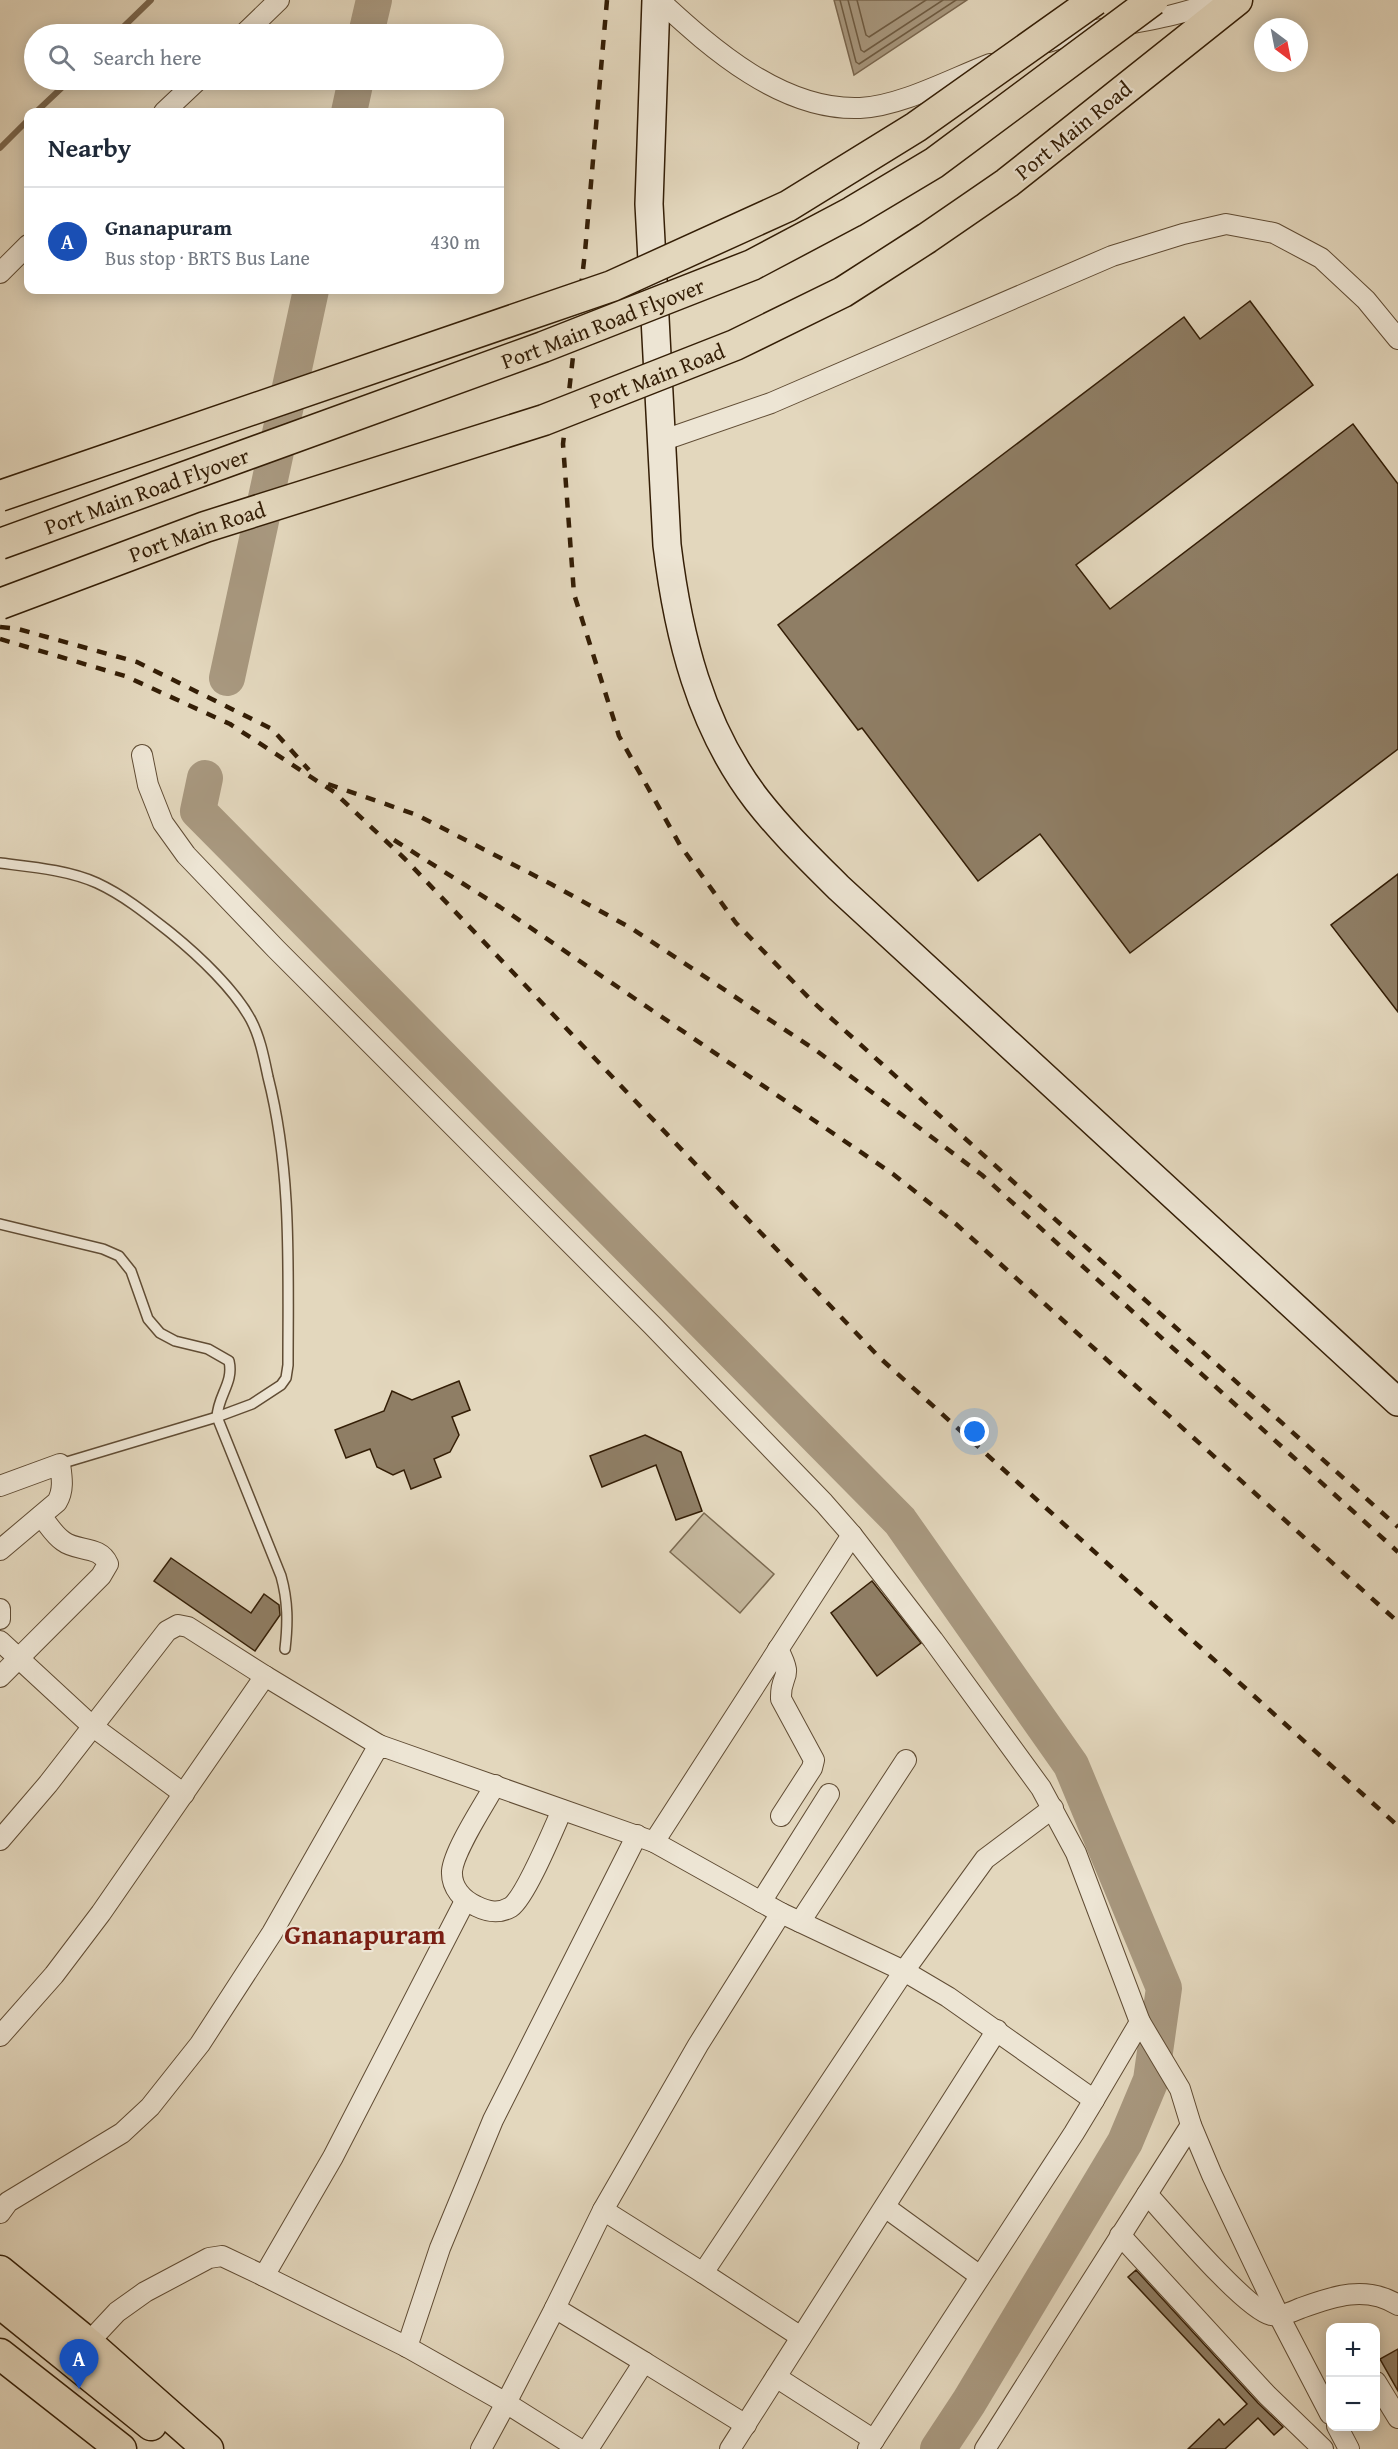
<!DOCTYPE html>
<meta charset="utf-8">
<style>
body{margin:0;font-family:"Gentium Book Plus",serif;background:#f2f2f3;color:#1f2937}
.controls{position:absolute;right:18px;bottom:18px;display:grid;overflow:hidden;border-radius:12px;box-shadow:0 3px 15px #0003}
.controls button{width:54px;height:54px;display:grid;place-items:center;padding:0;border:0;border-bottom:2px solid #e0e1e3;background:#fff;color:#1f2937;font:30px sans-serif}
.compass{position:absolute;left:1254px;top:18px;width:54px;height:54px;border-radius:50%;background:#fff;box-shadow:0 3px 15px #0003;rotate:148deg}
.you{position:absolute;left:975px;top:1432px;width:21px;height:21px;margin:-15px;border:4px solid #fff;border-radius:50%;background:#1a73e8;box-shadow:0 0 0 9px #1a73e833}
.badge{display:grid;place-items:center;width:39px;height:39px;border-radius:50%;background:#8f2418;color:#fff;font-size:20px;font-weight:700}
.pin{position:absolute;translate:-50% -50px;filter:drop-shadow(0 2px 3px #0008)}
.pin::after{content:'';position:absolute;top:32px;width:21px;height:18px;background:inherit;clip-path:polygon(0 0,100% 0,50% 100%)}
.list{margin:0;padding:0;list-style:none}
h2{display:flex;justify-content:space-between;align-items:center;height:78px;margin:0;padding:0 24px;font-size:26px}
h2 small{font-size:20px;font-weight:400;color:#747a83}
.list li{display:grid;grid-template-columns:39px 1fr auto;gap:18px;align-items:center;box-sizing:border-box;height:108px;padding:0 24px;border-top:2px solid #e0e1e3}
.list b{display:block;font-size:22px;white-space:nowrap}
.list p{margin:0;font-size:20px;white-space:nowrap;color:#747a83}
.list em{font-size:20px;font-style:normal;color:#747a83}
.icon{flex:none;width:33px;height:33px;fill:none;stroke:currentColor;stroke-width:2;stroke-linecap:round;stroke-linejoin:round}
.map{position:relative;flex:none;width:1398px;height:2449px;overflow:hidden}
.search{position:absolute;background:#fff;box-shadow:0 3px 15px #0003;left:24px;top:24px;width:480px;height:66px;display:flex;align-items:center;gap:15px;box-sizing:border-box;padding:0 21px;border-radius:33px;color:#747a83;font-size:22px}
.panel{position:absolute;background:#fff;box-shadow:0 3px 15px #0003;left:24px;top:108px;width:480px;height:186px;border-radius:12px}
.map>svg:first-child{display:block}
.green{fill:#c5b89e;stroke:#7c6b52;stroke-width:1.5}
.water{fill:#a8987f;stroke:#7a674f;stroke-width:1.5}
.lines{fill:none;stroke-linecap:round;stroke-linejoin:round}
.shore{stroke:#6e5b42;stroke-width:1.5}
.stream{stroke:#7a674f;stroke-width:6}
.river{stroke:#a8987f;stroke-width:36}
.building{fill:#8f7e65;stroke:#341e06;stroke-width:1.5}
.lane-casing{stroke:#604c34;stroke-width:12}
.street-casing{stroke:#604c34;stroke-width:22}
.secondary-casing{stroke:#341e06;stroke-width:30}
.primary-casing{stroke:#341e06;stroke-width:33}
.lane{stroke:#ede5d4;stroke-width:9}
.street{stroke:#ede5d4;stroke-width:20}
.secondary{stroke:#ede5d4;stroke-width:27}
.primary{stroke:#e3d7bd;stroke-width:30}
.rail{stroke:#341e06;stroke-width:4.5;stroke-dasharray:10 10;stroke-linecap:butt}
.primary-bridge-casing{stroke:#341e06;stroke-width:33;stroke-linecap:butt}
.primary-bridge{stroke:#e3d7bd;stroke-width:30}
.labels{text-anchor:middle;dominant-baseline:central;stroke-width:4.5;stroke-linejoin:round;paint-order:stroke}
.street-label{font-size:22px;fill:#341e06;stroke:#ede5d4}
.district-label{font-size:28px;font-weight:bold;fill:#7a1f14;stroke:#ede5d4}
</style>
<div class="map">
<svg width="1398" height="2449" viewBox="0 0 1398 2449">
<rect width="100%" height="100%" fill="#e3d7bd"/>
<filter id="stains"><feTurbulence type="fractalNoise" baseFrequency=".00333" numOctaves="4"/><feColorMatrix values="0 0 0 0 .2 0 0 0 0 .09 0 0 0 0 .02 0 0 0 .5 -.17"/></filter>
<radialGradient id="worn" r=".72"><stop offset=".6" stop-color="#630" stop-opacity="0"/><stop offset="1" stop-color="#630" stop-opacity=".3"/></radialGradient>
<!-- green -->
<path class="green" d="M704 1513 774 1574 740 1613 670 1552Z"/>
<!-- water -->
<path class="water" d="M834 0H967L854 75Z"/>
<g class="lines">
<!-- shore -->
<g class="shore">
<path d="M840 0 856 62 859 64 956 0"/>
<path d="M848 0 861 50 864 52 943 0"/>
<path d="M857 0 866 35 869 37 926 0"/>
</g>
<!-- stream -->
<g class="stream">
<path d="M116 34 151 0"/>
<path d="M36 112 70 80"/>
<path d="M0 148 28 120"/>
</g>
<!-- river -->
<g class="river">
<path d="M366 34 374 0"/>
<path d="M349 112 356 80"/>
<path d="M227 678 311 290"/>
<path d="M205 778 198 811 900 1521 1071 1765 1164 1988 1151 2080 1125 2142 969 2402 938 2449"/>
</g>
</g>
<!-- building -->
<g class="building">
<path d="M1250 301 1313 385 1076 565 1110 609 1353 424 1398 484V749L1130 953 1040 834 978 881 862 728 858 730 778 625 1184 317 1200 339Z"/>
<path d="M1398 874V1012L1331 925Z"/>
<path d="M459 1381 470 1410 452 1417 459 1435 450 1452 434 1459 441 1477 411 1489 404 1470 393 1475 377 1467 370 1449 346 1458 335 1430 384 1411 392 1391 412 1400Z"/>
<path d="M645 1435 681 1452 702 1511 676 1520 656 1465 602 1487 590 1456Z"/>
<path d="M171 1558 251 1613 264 1594 279 1605 280 1615 255 1651 154 1581Z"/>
<path d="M872 1581 921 1643 877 1676 831 1613Z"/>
<path d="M1136 2270 1258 2403 1283 2427 1274 2435 1258 2418 1225 2449H1188L1219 2419 1224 2425 1247 2404 1128 2277Z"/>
<path d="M1398 2349V2391L1380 2359Z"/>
</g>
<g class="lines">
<defs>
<g id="lane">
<path d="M0 863C32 867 68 870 97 883 125 896 148 915 172 934 199 956 235 990 251 1020 260 1037 264 1058 268 1077 292 1171 288 1268 288 1365L286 1378 281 1385 252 1404 217 1417 60 1464"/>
<path d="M0 1224 103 1249 119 1256 131 1271 148 1319 160 1333 175 1341 208 1349 229 1361C234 1383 218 1395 217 1417L281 1576C288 1601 288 1623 285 1649"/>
</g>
<g id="street">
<path d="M659 0C712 49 782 111 860 108 901 106 951 79 990 64"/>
<path d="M244 34 279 0"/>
<path d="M1048 42C1104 24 1165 23 1219 0"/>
<path d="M164 112 198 80"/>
<path d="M0 273 28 245"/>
<path d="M661 441 771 403 1112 256 1183 234 1226 224 1274 233 1321 258 1366 300 1398 339"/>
<path d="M142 755 148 785 163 823 186 855 276 949 652 1325 824 1503 852 1535 933 1640 1041 1788 1076 1853 1140 2022"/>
<path d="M0 1486 60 1464C62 1478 64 1490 57 1502L0 1550"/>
<path d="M0 1609V1619"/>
<path d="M0 1641 92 1726 184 1794"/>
<path d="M778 1649C795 1682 780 1671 781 1699L814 1760 812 1768 781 1816"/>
<path d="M0 1677 101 1576 108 1564C100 1545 77 1552 63 1541 54 1535 48 1524 41 1516"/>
<path d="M495 1785C484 1805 454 1850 452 1871 451 1888 463 1900 476 1906 488 1912 499 1914 511 1907 526 1896 553 1830 562 1810"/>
<path d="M0 1840 48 1784 167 1631 178 1625 188 1627 265 1676"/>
<path d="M654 1842 852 1535"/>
<path d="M465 1901 333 2157 264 2276 407 2347 506 2403 555 2308 644 2362"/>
<path d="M761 1902 829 1794"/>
<path d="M800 1922 906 1760"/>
<path d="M0 2036 54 1975 101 1913 265 1676 379 1745"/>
<path d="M1147 2194C1169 2218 1245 2309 1271 2315 1282 2317 1291 2312 1301 2308 1334 2296 1366 2285 1398 2305"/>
<path d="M885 2207 980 2276"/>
<path d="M0 2213 8 2202 122 2133 150 2107 200 2044 272 1933 379 1745 654 1842 781 1913 904 1971 948 1997 1094 2100 1140 2022 1180 2089 1191 2125 1212 2175 1279 2316 1330 2414"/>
<path d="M1120 2235 1267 2395 1323 2449"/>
<path d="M703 2273 603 2210 698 2045 781 1913"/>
<path d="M555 2308 603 2210"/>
<path d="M801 2337 703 2273 904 1971 985 1859 1053 1808"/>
<path d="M88 2343 117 2312 145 2292 209 2258 222 2256 264 2276"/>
<path d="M407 2347 440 2248 493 2120 637 1835"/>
<path d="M776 2377 874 2440"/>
<path d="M1376 2382 1398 2418"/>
<path d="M1337 2426 1349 2449"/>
<path d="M481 2449 506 2403 579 2449"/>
<path d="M588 2449 644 2362 746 2425"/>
<path d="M730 2449 997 2030"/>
<path d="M868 2449 1074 2133 1094 2100"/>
<path d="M985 2449 1191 2125"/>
</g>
<path id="secondary" d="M656 0 649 204 667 545C678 635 700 726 757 800 782 832 810 859 838 887L1398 1402"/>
<g id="primary">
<path d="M1060 141 1237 0"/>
<path d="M0 2271 88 2343 208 2449"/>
<path d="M0 2303 151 2425"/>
<path d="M0 2354 121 2449"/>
</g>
</defs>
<!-- lane casing -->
<use href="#lane" class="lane-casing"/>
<!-- street casing -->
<use href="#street" class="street-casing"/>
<!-- secondary casing -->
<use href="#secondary" class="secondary-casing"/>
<!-- primary casing -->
<use href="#primary" class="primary-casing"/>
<!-- lane -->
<use href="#lane" class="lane"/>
<!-- street -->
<use href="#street" class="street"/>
<!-- secondary -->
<use href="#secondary" class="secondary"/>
<!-- primary -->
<use href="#primary" class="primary"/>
<!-- rail -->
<g class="rail">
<path d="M607 0 585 252 563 444 574 594 619 736 680 845 736 923 813 1002 1398 1527"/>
<path d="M0 627 18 629 137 662 272 729 309 770"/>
<path d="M0 639 125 676 230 724 334 792 405 859 880 1358 1398 1826"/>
<path d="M328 784 417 815 551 884 631 928 817 1051 982 1175 1398 1552"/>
<path d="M394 840 500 907 893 1174 956 1224 1398 1622"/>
</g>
<defs>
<g id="primary-bridge">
<path d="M0 496 612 286 788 206 916 127 1095 0"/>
<path id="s1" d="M0 544 543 347 752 265 852 212 934 163 1153 0"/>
<path id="s2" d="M0 604 205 527 544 420 735 345 843 292 927 238 1007 183 1060 141"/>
</g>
</defs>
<!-- primary-bridge casing -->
<use href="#primary-bridge" class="primary-bridge-casing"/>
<!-- primary-bridge -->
<use href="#primary-bridge" class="primary-bridge"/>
</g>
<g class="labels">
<!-- street labels -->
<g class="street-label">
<text transform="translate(1073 130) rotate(-39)">Port Main Road</text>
<text stroke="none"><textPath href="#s1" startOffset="642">Port Main Road Flyover</textPath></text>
<text stroke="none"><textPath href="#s2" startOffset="696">Port Main Road</textPath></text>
<text stroke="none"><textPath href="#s1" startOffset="156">Port Main Road Flyover</textPath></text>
<text stroke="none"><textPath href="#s2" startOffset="210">Port Main Road</textPath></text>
</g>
<!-- district labels -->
<g class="district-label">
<text x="365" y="1933">Gnanapuram</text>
</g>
</g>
<rect width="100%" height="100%" filter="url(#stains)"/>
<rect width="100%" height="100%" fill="url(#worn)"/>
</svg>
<div class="controls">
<button>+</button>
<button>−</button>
</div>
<svg class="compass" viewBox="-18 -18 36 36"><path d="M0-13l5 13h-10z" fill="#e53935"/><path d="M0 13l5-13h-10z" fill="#747a83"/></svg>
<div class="you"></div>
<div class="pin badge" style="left:79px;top:2389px;background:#1a4fb4">A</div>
<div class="search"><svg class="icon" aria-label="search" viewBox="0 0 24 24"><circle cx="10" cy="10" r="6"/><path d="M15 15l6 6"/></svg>Search here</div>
<section class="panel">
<h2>Nearby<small></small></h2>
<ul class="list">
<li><span class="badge" style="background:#1a4fb4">A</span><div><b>Gnanapuram</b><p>Bus stop · BRTS Bus Lane</p></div><em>430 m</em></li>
</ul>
</section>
</div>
